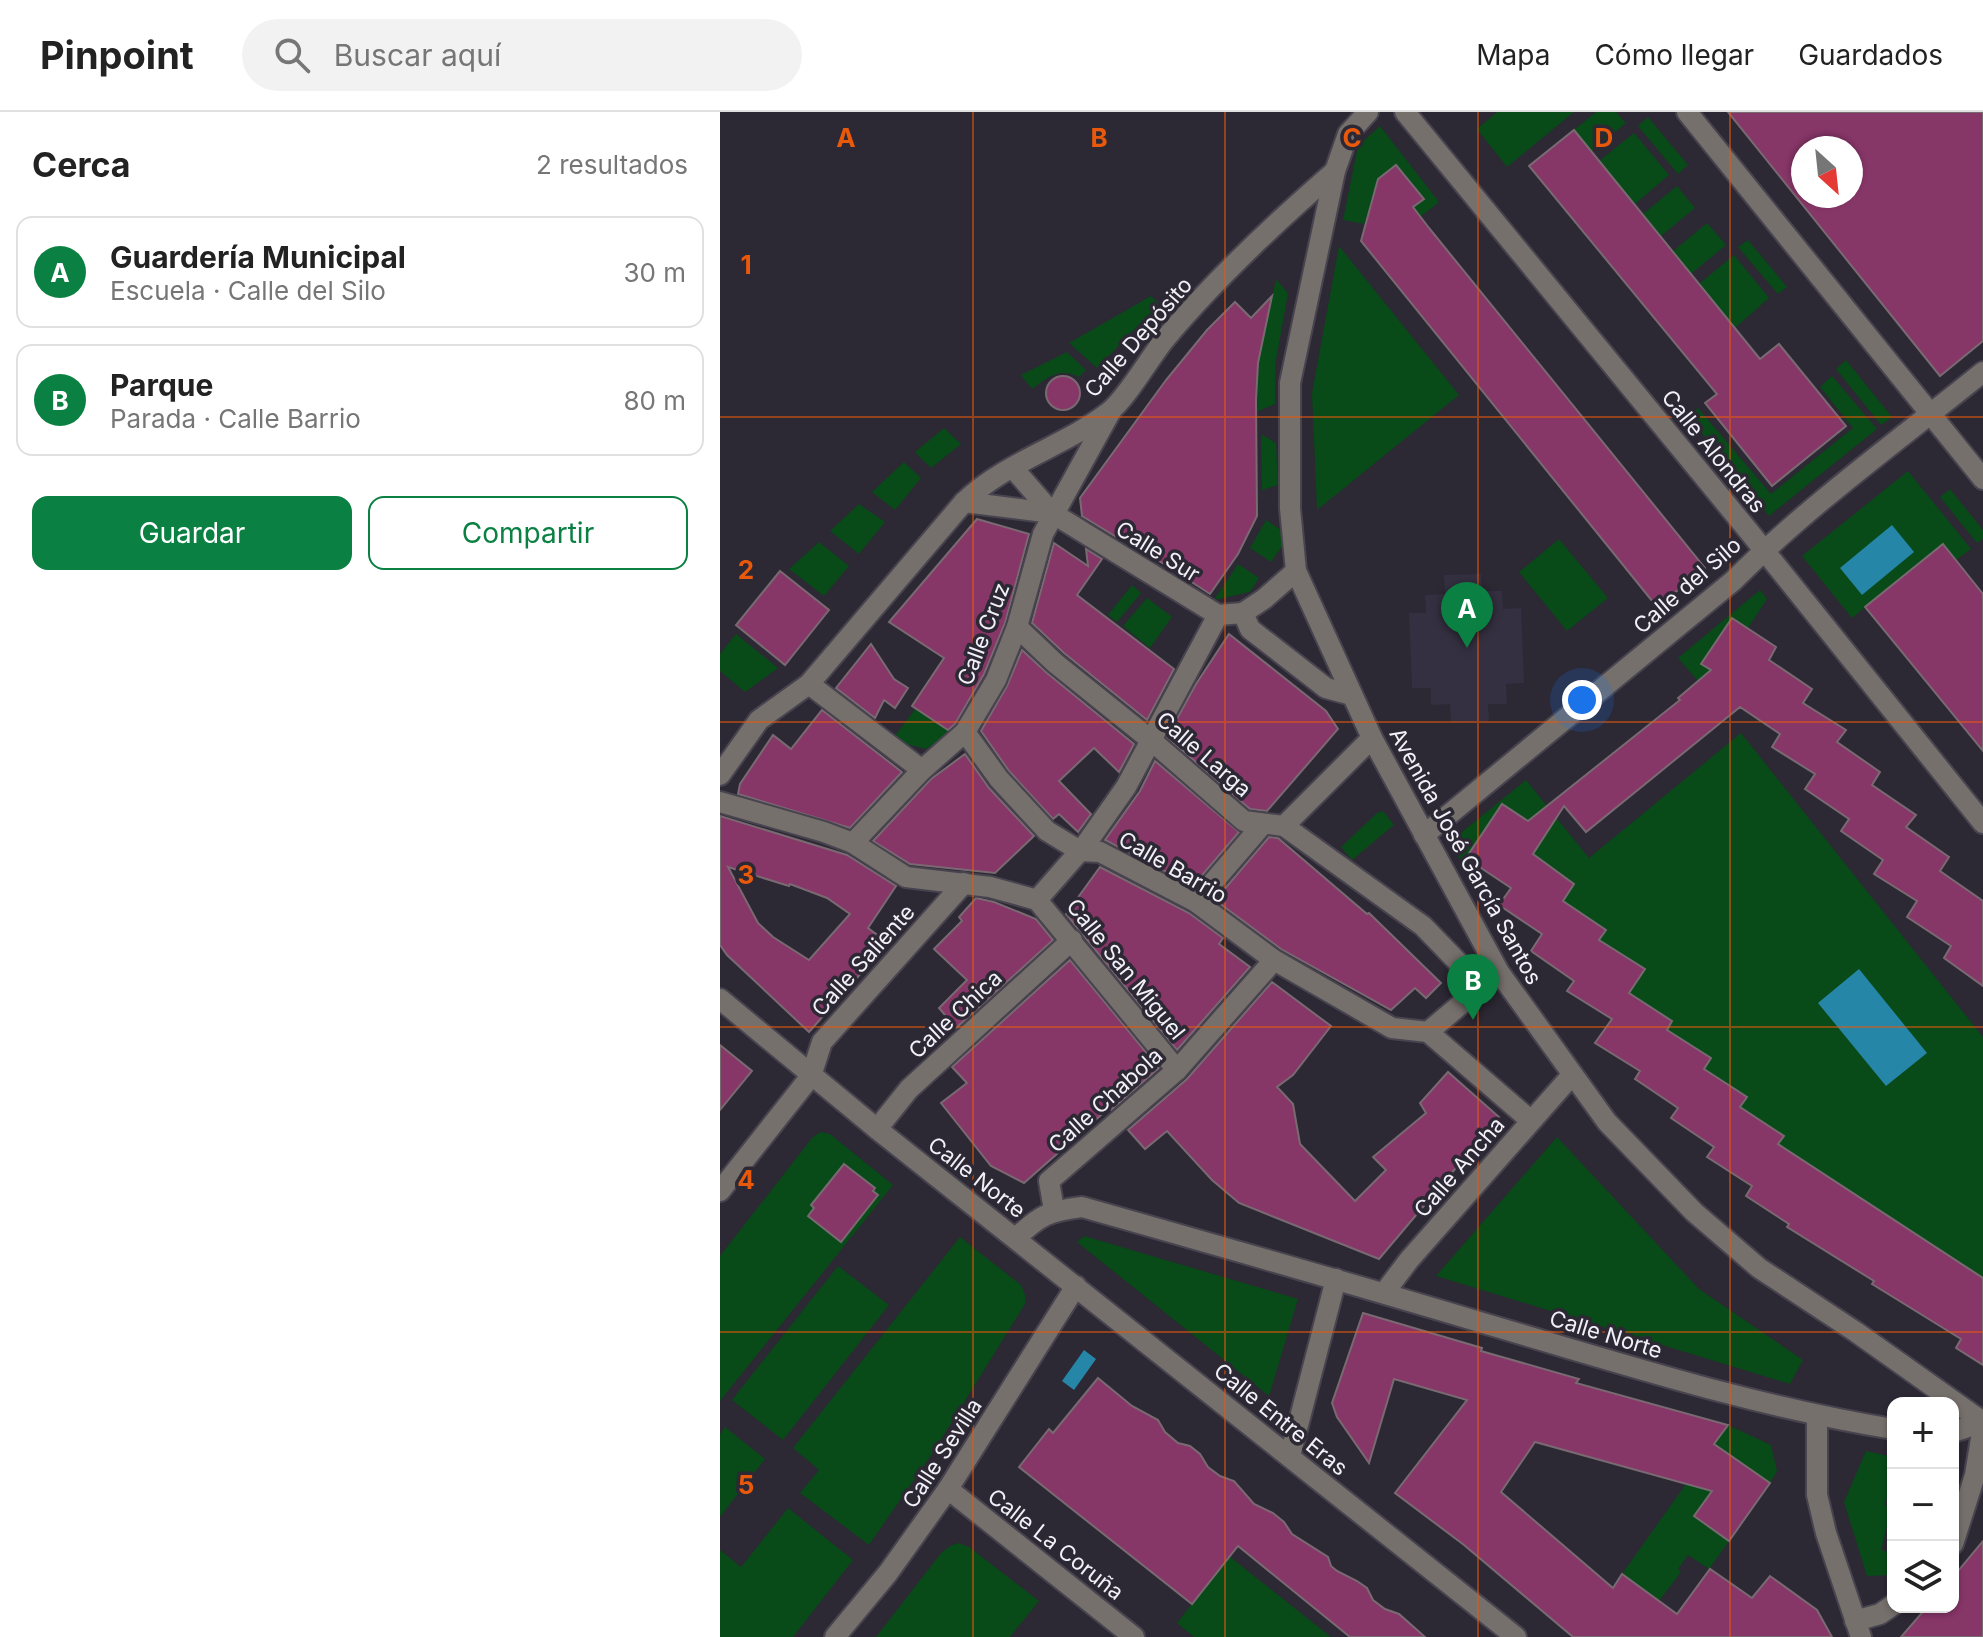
<!DOCTYPE html>
<html lang="es">
<meta charset="utf-8">
<style>
body{margin:0;font-family:Inter,sans-serif;background:#f2f2f2;color:#222}
.controls{position:absolute;right:24px;bottom:24px;display:grid;overflow:hidden;border-radius:16px;box-shadow:0 2px 6px #0004}
.controls button{width:72px;height:72px;display:grid;place-items:center;padding:0;border:0;border-bottom:2px solid #e0e0e0;background:#fff;color:#222;font:40px sans-serif}
.compass{position:absolute;left:1071px;top:24px;width:72px;height:72px;border-radius:50%;background:#fff;box-shadow:0 2px 6px #0004;rotate:153deg}
.you{position:absolute;left:862px;top:588px;width:28px;height:28px;margin:-20px;border:6px solid #fff;border-radius:50%;background:#1a73e8;box-shadow:0 0 0 12px #1a73e833}
.badge{display:grid;place-items:center;width:52px;height:52px;border-radius:50%;background:#0b8043;color:#fff;font-size:26px;font-weight:700}
.pin{position:absolute;translate:-50% -66px;filter:drop-shadow(0 2px 4px #0008)}
.pin::after{content:'';position:absolute;top:42px;width:28px;height:24px;background:inherit;clip-path:polygon(0 0,100% 0,50% 100%)}
.list{margin:0;padding:0;list-style:none}
h2{display:flex;justify-content:space-between;align-items:center;height:104px;margin:0;padding:0 32px;font-size:34px}
h2 small{font-size:26px;font-weight:400;color:#767676}
.list li{display:grid;grid-template-columns:52px 1fr auto;gap:24px;align-items:center;box-sizing:border-box;height:112px;margin:0 16px 16px;padding:0 16px;border:2px solid #e0e0e0;border-radius:16px}
.list b{display:block;font-size:30px;white-space:nowrap}
.list p{margin:0;font-size:26px;white-space:nowrap;color:#767676}
.list em{font-size:26px;font-style:normal;color:#767676}
.actions{display:flex;gap:16px;padding:24px 32px}
.actions a{flex:1;padding:18px 0;border:2px solid #0b8043;border-radius:16px;text-align:center;font-size:28px;color:#0b8043}
.actions .main{background:#0b8043;color:#fff}
.icon{flex:none;width:44px;height:44px;fill:none;stroke:currentColor;stroke-width:2;stroke-linecap:round;stroke-linejoin:round}
.map{position:relative;flex:none;width:1263px;height:1525px;overflow:hidden}
header{display:flex;align-items:center;gap:48px;box-sizing:border-box;height:112px;padding:0 40px;background:#fff;border-bottom:2px solid #e0e0e0}
header strong{font-size:38px}
nav{display:flex;gap:44px;margin-inline-start:auto;font-size:28px}
.search{width:560px;height:72px;background:#f2f2f2;display:flex;align-items:center;gap:20px;box-sizing:border-box;padding:0 28px;border-radius:44px;color:#767676;font-size:30px}
main{display:flex}
aside{flex:1;background:#fff}
.map>svg:first-child{display:block}
.built{fill:#353041}
.green{fill:#084a18}
.water{fill:#2586a8}
.building{fill:#873668;stroke:#796a72;stroke-width:2;fill-rule:evenodd}
.lines{fill:none;stroke-linecap:round;stroke-linejoin:round}
.minor-casing{stroke:#48444f;stroke-width:24}
.tertiary-casing{stroke:#48444f;stroke-width:24}
.minor{stroke:#76706c;stroke-width:20}
.tertiary{stroke:#76706c;stroke-width:20}
.grid{fill:none;stroke:#e8590c;stroke-width:2;stroke-opacity:0.55}
.labels{text-anchor:middle;dominant-baseline:central;stroke-width:7;stroke-linejoin:round;paint-order:stroke}
.street-label{font-size:22px;fill:#f2f0f8;stroke:#2c2834}
.grid-label{font-size:26px;text-anchor:middle;font-weight:bold;fill:#e8590c;stroke:#2c2834;stroke-width:7;stroke-linejoin:round;paint-order:stroke}
</style>
<header>
<strong>Pinpoint</strong>
<div class="search"><svg class="icon" aria-label="search" viewBox="0 0 24 24"><circle cx="10" cy="10" r="6"/><path d="M15 15l6 6"/></svg>Buscar aquí</div>
<nav><a>Mapa</a><a>Cómo llegar</a><a>Guardados</a></nav>
</header>
<main>
<aside>
<h2>Cerca<small>2 resultados</small></h2>
<ul class="list">
<li><span class="badge">A</span><div><b>Guardería Municipal</b><p>Escuela · Calle del Silo</p></div><em>30 m</em></li>
<li><span class="badge">B</span><div><b>Parque</b><p>Parada · Calle Barrio</p></div><em>80 m</em></li>
</ul>
<div class="actions"><a class="main">Guardar</a><a>Compartir</a></div>
</aside>
<div class="map">
<svg width="1263" height="1525" viewBox="0 0 1263 1525">
<rect width="100%" height="100%" fill="#2c2834"/>
<!-- built -->
<path class="built" d="M761 462 762 479H782L783 497 801 496 804 571 786 572 787 592H768L769 609 731 611 730 592 711 593V576H692L689 501H706L705 483 725 482 724 463Z"/>
<!-- green -->
<g class="green">
<path d="M777 0H854L787 55 757 17Z"/>
<path d="M876 0H896L906 11 872 39 854 18Z"/>
<path d="M928 5 968 53 958 62 918 14Z"/>
<path d="M660 14 719 90 700 105 693 95 704 87 676 53 658 67 644 112 623 108 638 34Z"/>
<path d="M914 21 949 63 915 92 879 49Z"/>
<path d="M957 74 975 96 941 124 923 102Z"/>
<path d="M987 111 1006 133 971 162 952 140Z"/>
<path d="M1028 128 1067 175 1058 182 1018 135Z"/>
<path d="M619 134 739 283 597 398 592 281Z"/>
<path d="M1014 143 1049 186 1015 216 979 172Z"/>
<path d="M556 167 568 181 555 254V292L536 300 539 247Z"/>
<path d="M431 184 439 192 377 256 349 231Z"/>
<path d="M347 240 366 258 359 265C341 255 327 265 312 277L301 263Z"/>
<path d="M1126 248 1172 305 1161 313 1116 257Z"/>
<path d="M1112 264 1157 317 1049 404 968 304 978 296 1051 382 1133 316 1100 275Z"/>
<path d="M224 316 241 332 211 356 195 340Z"/>
<path d="M541 322 556 331 558 373 542 378Z"/>
<path d="M184 350 201 366 175 398 152 380Z"/>
<path d="M1188 359 1251 437 1236 448 1222 432 1132 506 1082 444Z"/>
<path d="M1230 377 1263 418V427L1257 431 1220 385Z"/>
<path d="M139 392 165 410 139 442 110 419Z"/>
<path d="M546 408 561 418 563 433 551 450 530 436Z"/>
<path d="M839 427 888 486 847 519 799 460Z"/>
<path d="M99 430 129 454 104 484 69 457Z"/>
<path d="M518 452 539 466 530 480 494 488Z"/>
<path d="M412 473 421 481 397 510 388 503Z"/>
<path d="M1040 478 1047 487 1028 516 1012 506 982 552 1003 566 979 570 958 546Z"/>
<path d="M427 486 452 505 430 536 403 514Z"/>
<path d="M16 522 58 556 25 580 0 559V542Z"/>
<path d="M196 596 228 618 223 626 206 637 182 631 175 624Z"/>
<path d="M1021 621 1263 925V1166L1080 1048 1058 1033 1064 1023 1020 995 1027 985 984 957 990 947 947 919 952 909 909 881 924 858 879 828 886 817 843 789 854 772 813 742 826 721 781 693 746 746 754 752 746 762 731 729 806 668 869 746Z"/>
<path d="M663 699 674 713 632 748 621 735 657 701Z"/>
<path d="M100 1020 110 1022 173 1073 0 1289V1144L92 1026Z"/>
<path d="M837 1025 979 1177 1083 1248 1070 1272 716 1164Z"/>
<path d="M364 1124 578 1187 549 1284 357 1130Z"/>
<path d="M240 1125 301 1173 305 1183V1192L212 1342 149 1433 80 1381 99 1358 73 1336Z"/>
<path d="M118 1154 169 1193 63 1328 12 1288Z"/>
<path d="M1008 1313 1051 1333 1057 1359 1050 1371 1014 1346 975 1403 1009 1429 989 1457 968 1443 958 1457 961 1460 939 1489 902 1462Z"/>
<path d="M5 1315 45 1347 0 1405V1322Z"/>
<path d="M1146 1339 1173 1345V1363L1165 1393 1172 1396 1161 1438 1173 1441V1463L1147 1464 1124 1390Z"/>
<path d="M68 1396 133 1448 73 1525H0V1438L21 1455Z"/>
<path d="M239 1431 249 1435 319 1489 290 1525H156L222 1440 232 1433Z"/>
<path d="M509 1444 611 1525H474L457 1511Z"/>
</g>
<!-- water -->
<g class="water">
<path d="M1172 413 1194 440 1142 483 1120 456Z"/>
<path d="M1139 857 1207 941 1166 974 1098 891Z"/>
<path d="M364 1238 376 1247 354 1278 342 1269Z"/>
</g>
<!-- building -->
<g class="building">
<path d="M1008 0H1263V229L1220 264ZM1083 36H1131V84H1083Z"/>
<path d="M854 18 1040 247 1059 232 1126 314 1052 374 985 291 997 282 809 54Z"/>
<path d="M676 53 704 87 693 95 709 116 985 456 937 495 641 129 658 67Z"/>
<path d="M552 184 538 251 536 288 537 404 518 442 490 482 399 423 398 426 362 404 360 386 446 268 487 218 515 190 531 206Z"/>
<circle cx="343" cy="281" r="17"/>
<path d="M257 407 309 422 285 511 264 562 235 612 228 618 192 594 224 546 169 510Z"/>
<path d="M334 431 368 454 366 437 382 447 357 483 454 557 427 608 344 541 312 511Z"/>
<path d="M1223 432 1263 482V639L1145 495Z"/>
<path d="M60 459 109 498 65 553 16 513Z"/>
<path d="M1012 506 1056 535 1049 548 1092 577 1083 591 1126 618 1117 630 1160 660 1152 673 1196 703 1186 715 1229 745 1220 759 1263 789V874L1224 846 1231 834 1187 805 1197 789 1154 762 1163 748 1121 719 1129 707 1085 677 1095 662 1052 635 1060 622 1020 595 866 720 844 694 813 742 854 772 843 789 886 818 879 828 925 857 909 881 952 909 947 918 991 946 984 957 1027 985 1020 995 1064 1024 1058 1032 1263 1166V1253L1236 1236 1241 1227 1152 1172 1154 1169 1067 1115 1069 1112 1026 1084 1032 1074 987 1045 994 1035 951 1006 958 996 915 967 920 959 875 931 892 907 847 879 854 869 811 839 822 822 779 793 791 776 746 746 782 692 808 709 960 588 958 586 991 558 981 552Z"/>
<path d="M509 522 606 599 618 617 547 699 530 697 447 625 476 572Z"/>
<path d="M151 532 174 567 188 576 175 596 164 588 155 606 116 576Z"/>
<path d="M302 538 327 561 414 632 399 660 374 636 339 669 371 702 358 720 339 702 333 707 289 659 261 619 287 574Z"/>
<path d="M102 598 182 660 130 716 18 682 20 672 53 623 71 637Z"/>
<path d="M245 642 269 676 314 724 275 761 190 752 153 729 211 667Z"/>
<path d="M435 649 519 720 473 774 385 728 420 679Z"/>
<path d="M0 704 127 743 176 774 148 816 168 831 89 920 7 843 0 833ZM8 755 69 774 70 772 107 786 130 802 89 848 53 825 38 811Z"/>
<path d="M549 725 558 726 647 802 649 801 721 871 706 886 695 876 671 898 561 837 495 788Z"/>
<path d="M380 755 469 801 503 826 499 832 530 855 457 938 346 802Z"/>
<path d="M256 786 274 790 316 807 333 828 236 916 219 896 247 868 214 837 242 809 239 805Z"/>
<path d="M350 848 439 956 391 998 389 996 304 1071 271 1054 221 991 247 971 232 955Z"/>
<path d="M552 870 611 914 573 963 557 975 573 992 580 1032 635 1089 666 1058 653 1045 706 1001 700 991 728 960 779 1005 659 1147 519 1091 492 1068 447 1019 425 1037 408 1018 467 967Z"/>
<path d="M0 933 32 959 0 998Z"/>
<path d="M124 1052 155 1076 153 1079 158 1083 121 1130 88 1104 94 1096 91 1093Z"/>
<path d="M643 1201 762 1236 761 1239 859 1267 856 1271 1008 1313 994 1332 1050 1371 1009 1429 974 1404 992 1379 815 1330 781 1380 893 1476 902 1462 957 1502 990 1457 1032 1486 1050 1464 1097 1498 1112 1525H853L744 1433 675 1381 747 1288 674 1267 649 1351 617 1305 612 1291Z"/>
<path d="M378 1266 412 1294 438 1308 445 1320 458 1331 470 1334 480 1342 488 1355 500 1364 514 1369 534 1392 553 1401 564 1410 572 1422 608 1445 611 1454 617 1459 637 1469 647 1476 653 1488 665 1497 679 1502 705 1525H630L518 1434 472 1492 348 1394 299 1355 329 1317 333 1321Z"/>
<path d="M1263 1429V1525H1181L1207 1495H1233V1465Z"/>
</g>
<g class="lines">
<defs>
<g id="minor">
<path d="M648 0 628 22 615 59 570 271V396L576 459 652 626 779 860 887 1010 974 1100 1039 1156 1136 1220 1263 1310"/>
<path d="M685 0 1031 422 1263 711"/>
<path d="M967 0 1263 367"/>
<path d="M293 356 332 401 498 503 523 501 544 487 576 459"/>
<path d="M244 390 332 401"/>
<path d="M523 501 530 517 606 576 632 583"/>
<path d="M297 515 335 551 432 629 524 709 564 714 703 814 762 875"/>
<path d="M89 572 202 658"/>
<path d="M245 620 279 667 327 719 360 739 380 740 476 790 554 848 672 916 708 920 810 1008"/>
<path d="M0 663 39 608 89 572 244 390C285 350 345 334 389 300 407 286 430 245 445 227 496 166 555 111 615 59"/>
<path d="M0 690 104 720 133 731 186 765 270 775 317 788 457 958"/>
<path d="M564 714 652 626"/>
<path d="M704 723 1013 469C1090 392 1179 328 1263 260"/>
<path d="M133 731 202 658 245 620 276 568 297 515 323 422 391 299"/>
<path d="M317 788 366 732 406 675 498 503"/>
<path d="M476 790 543 712"/>
<path d="M708 920 772 866"/>
<path d="M157 1017 189 977 352 828"/>
<path d="M0 1079 91 964 102 930 244 771"/>
<path d="M334 1098 329 1069 457 958 554 848"/>
<path d="M296 1126C320 1103 329 1099 362 1095 496 1133 630 1171 763 1211 900 1251 1032 1294 1173 1317"/>
<path d="M664 1181 689 1148 852 963"/>
<path d="M1097 1304V1383L1106 1421 1141 1525"/>
<path d="M1233 1320 1263 1310"/>
<path d="M570 1344 616 1167"/>
<path d="M228 1377 414 1525"/>
<path d="M1233 1432 1255 1363 1263 1314"/>
<path d="M1135 1509 1160 1502 1173 1493"/>
<path d="M115 1525 168 1461 228 1377 356 1174"/>
</g>
<path id="tertiary" d="M0 887 157 1017 796 1525"/>
</defs>
<!-- minor casing -->
<use href="#minor" class="minor-casing"/>
<!-- tertiary casing -->
<use href="#tertiary" class="tertiary-casing"/>
<!-- minor -->
<use href="#minor" class="minor"/>
<!-- tertiary -->
<use href="#tertiary" class="tertiary"/>
</g>
<!-- grid -->
<path class="grid" d="M253 0V1525M505 0V1525M758 0V1525M1010 0V1525M0 305H1263M0 610H1263M0 915H1263M0 1220H1263"/>
<g class="labels">
<!-- street labels -->
<g class="street-label">
<text transform="translate(418 225) rotate(-49)">Calle Depósito</text>
<text transform="translate(994 339) rotate(51)">Calle Alondras</text>
<text transform="translate(438 439) rotate(32)">Calle Sur</text>
<text transform="translate(967 473) rotate(-41)">Calle del Silo</text>
<text transform="translate(263 522) rotate(-69)">Calle Cruz</text>
<text transform="translate(484 642) rotate(41)">Calle Larga</text>
<text transform="translate(746 744) rotate(61)">Avenida José García Santos</text>
<text transform="translate(453 755) rotate(30)">Calle Barrio</text>
<text transform="translate(143 848) rotate(-48)">Calle Saliente</text>
<text transform="translate(406 857) rotate(51)">Calle San Miguel</text>
<text transform="translate(235 902) rotate(-43)">Calle Chica</text>
<text transform="translate(385 988) rotate(-42)">Calle Chabola</text>
<text transform="translate(739 1055) rotate(-49)">Calle Ancha</text>
<text transform="translate(257 1065) rotate(38)">Calle Norte</text>
<text transform="translate(886 1222) rotate(17)">Calle Norte</text>
<text transform="translate(561 1307) rotate(39)">Calle Entre Eras</text>
<text transform="translate(222 1341) rotate(-57)">Calle Sevilla</text>
<text transform="translate(336 1432) rotate(38)">Calle La Coruña</text>
</g>
</g>
<g class="grid-label">
<text x="126" y="35">A</text>
<text x="379" y="35">B</text>
<text x="632" y="35">C</text>
<text x="884" y="35">D</text>
<text x="26" y="162">1</text>
<text x="26" y="467">2</text>
<text x="26" y="772">3</text>
<text x="26" y="1077">4</text>
<text x="26" y="1382">5</text>
</g>
</svg>
<div class="controls">
<button>+</button>
<button>−</button>
<button><svg class="icon" aria-label="layers" viewBox="0 0 24 24"><path d="M12 4l9 5-9 5-9-5zM3 14l9 5 9-5"/></svg></button>
</div>
<svg class="compass" viewBox="-18 -18 36 36"><path d="M0-13l5 13h-10z" fill="#e53935"/><path d="M0 13l5-13h-10z" fill="#767676"/></svg>
<div class="you"></div>
<div class="pin badge" style="left:747px;top:536px">A</div>
<div class="pin badge" style="left:753px;top:908px">B</div>
</div>
</main>
